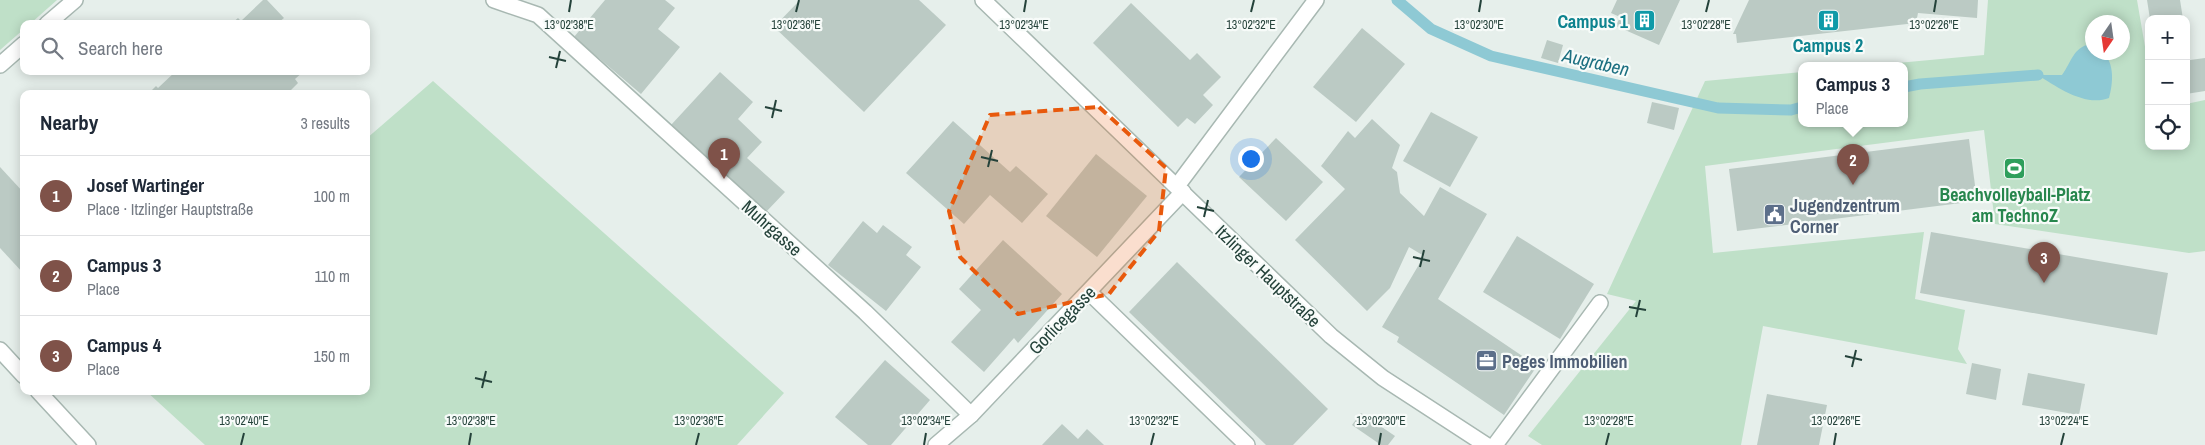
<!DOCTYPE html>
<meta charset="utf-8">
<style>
body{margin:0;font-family:"Archivo Narrow",sans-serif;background:#f6f6f7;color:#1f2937}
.controls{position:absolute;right:15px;top:15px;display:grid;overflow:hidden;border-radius:10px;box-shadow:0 2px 12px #0003}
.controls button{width:45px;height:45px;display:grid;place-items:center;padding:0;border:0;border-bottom:1px solid #e0e1e3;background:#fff;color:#1f2937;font:25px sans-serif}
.compass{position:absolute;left:2085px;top:15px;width:45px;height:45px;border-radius:50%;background:#fff;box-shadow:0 2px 12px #0003;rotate:193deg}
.you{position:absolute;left:1250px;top:158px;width:18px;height:18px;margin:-12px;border:4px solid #fff;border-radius:50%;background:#1a73e8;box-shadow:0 0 0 8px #1a73e833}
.badge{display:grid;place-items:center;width:32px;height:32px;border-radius:50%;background:#7f5249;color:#fff;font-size:16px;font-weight:700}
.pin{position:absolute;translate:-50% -41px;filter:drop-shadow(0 1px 2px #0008)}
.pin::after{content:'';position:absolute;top:26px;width:18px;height:15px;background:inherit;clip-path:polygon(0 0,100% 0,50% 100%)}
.popup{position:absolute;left:1798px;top:62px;width:110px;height:65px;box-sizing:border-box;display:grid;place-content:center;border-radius:10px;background:#fff;filter:drop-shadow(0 1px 4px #0005);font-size:16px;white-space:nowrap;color:#747a83}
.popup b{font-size:19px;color:#1f2937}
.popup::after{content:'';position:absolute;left:50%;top:100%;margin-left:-10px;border:10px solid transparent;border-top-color:#fff}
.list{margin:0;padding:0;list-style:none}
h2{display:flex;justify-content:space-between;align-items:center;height:65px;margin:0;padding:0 20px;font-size:21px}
h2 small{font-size:16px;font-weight:400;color:#747a83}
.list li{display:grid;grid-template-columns:32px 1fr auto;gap:15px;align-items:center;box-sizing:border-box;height:80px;padding:0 20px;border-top:1px solid #e0e1e3}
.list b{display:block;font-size:19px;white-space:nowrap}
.list p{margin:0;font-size:16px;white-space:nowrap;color:#747a83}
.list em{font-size:16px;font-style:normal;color:#747a83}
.icon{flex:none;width:28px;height:28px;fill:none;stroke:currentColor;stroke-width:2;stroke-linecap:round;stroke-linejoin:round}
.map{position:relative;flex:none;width:2205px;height:445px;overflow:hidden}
.search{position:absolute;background:#fff;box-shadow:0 2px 12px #0003;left:20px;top:20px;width:350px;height:55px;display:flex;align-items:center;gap:12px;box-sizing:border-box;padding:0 18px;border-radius:10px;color:#747a83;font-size:19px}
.panel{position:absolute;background:#fff;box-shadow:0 2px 12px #0003;left:20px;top:90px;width:350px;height:305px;border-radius:10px}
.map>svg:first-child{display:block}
.green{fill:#bfe0c8;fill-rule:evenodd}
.water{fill:#8ec9d4}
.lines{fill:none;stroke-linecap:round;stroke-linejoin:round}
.stream{stroke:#8ec9d4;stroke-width:11}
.building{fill:#bbcac4}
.minor-casing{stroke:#a8b8b2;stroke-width:18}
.minor{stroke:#fff;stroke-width:15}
.marked{fill:#e8590c;fill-opacity:0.2;stroke:#e8590c;stroke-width:4;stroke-dasharray:10 6;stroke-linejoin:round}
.ticks{fill:none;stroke:#24423a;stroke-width:2}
.labels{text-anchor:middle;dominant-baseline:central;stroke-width:4.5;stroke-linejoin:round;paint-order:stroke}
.culture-label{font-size:18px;font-weight:bold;fill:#0d838f;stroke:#f7fbf9;text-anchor:end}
.leisure-label{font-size:18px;font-weight:bold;fill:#27864d;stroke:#f7fbf9}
.service-label{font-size:18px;font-weight:bold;fill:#4e5e75;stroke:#f7fbf9;text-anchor:start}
.street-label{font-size:18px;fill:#24423a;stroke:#f7fbf9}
.water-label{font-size:19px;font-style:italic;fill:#1c6f80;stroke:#f7fbf9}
.ticks-label{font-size:12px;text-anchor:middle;fill:#24423a;stroke:#f7fbf9;stroke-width:4.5;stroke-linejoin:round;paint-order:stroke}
</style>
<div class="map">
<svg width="2205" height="445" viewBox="0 0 2205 445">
<rect width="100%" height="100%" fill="#e6efeb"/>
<!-- green -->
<g class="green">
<path d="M0 0H57L30 24H24V29L0 50Z"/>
<path d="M1988 0H2137L2149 70V146H2186V104L2205 100V251L2189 253 1995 224 1984 130 1705 166 1713 253 1924 232 1915 299 1965 310 1958 349 1967 364 1763 326 1741 445H1542L1528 436 1636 301 1607 294 1705 81 1802 72V124H1904V66H1865L1984 55ZM2092 22H2122V52H2092Z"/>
<path d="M433 81 784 393 737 445H205L146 391H366V139Z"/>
</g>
<!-- water -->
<path class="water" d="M2087 45 2092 47V52L2103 53C2115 63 2113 84 2109 98 2086 107 2058 88 2038 75H2062C2071 63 2073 49 2087 45Z"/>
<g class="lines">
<!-- stream -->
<g class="stream">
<path d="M1397 0 1431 29 1491 56 1718 108 1791 110 1802 107"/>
<path d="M1904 87 1920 84 2038 75"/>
</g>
</g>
<!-- building -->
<g class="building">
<path d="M263 0H267L284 18 279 22 281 24H231L238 18 241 21Z"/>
<path d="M605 0H665L675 8 658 29 680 47 641 94 574 37Z"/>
<path d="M800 0H919L946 25 864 112 774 27Z"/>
<path d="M1617 0H1680L1659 45 1616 26 1620 17 1611 13Z"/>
<path d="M1749 0H1978L1977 18 1918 13 1916 23 1737 43 1736 34H1733Z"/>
<path d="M2147 0H2180L2183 19H2150Z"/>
<path d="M1131 3 1190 60 1197 53 1221 77 1203 95 1213 105 1195 124 1187 118 1178 127 1093 43Z"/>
<path d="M1362 28 1405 64 1356 122 1313 87Z"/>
<path d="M1547 40 1563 45 1558 63 1541 58Z"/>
<path d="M2186 43 2190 60 2205 58V91L2186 94Z"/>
<path d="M176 71H304L295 79 298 83 287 94H148L156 86 158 88Z"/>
<path d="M720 72 753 102 738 119 762 142 747 158 785 192 766 212 671 125Z"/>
<path d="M1652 102 1679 108 1674 130 1647 123Z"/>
<path d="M1431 112 1478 137 1450 187 1403 161Z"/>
<path d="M1372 119 1400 145 1392 168 1397 172 1400 193 1424 216 1440 187 1487 214 1438 299 1537 366 1504 415 1397 342 1399 337 1382 327 1424 256 1409 247 1390 288 1367 311 1295 240 1345 189 1321 166 1348 131 1355 138Z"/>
<path d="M953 121 1010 172 1016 166 1048 194 1022 223 990 195 964 224 906 173Z"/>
<path d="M1276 138 1323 182 1286 221 1239 177Z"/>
<path d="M1969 139 1977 201 1737 231 1729 169Z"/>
<path d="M1096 154 1147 196 1097 257 1046 216Z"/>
<path d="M0 167 24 193V274L0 248Z"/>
<path d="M863 221 877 233 883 225 912 247 906 255 921 267 886 311 828 265Z"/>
<path d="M1931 232 2168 273 2157 335 1920 293Z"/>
<path d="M1517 236 1594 284 1560 339 1483 292Z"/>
<path d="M1003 240 1062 294 1018 343 1014 338 984 372 951 342 981 310 959 289Z"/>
<path d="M1177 262 1328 409 1293 445H1266L1129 312Z"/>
<path d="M885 360 930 400 891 445H868L835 417Z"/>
<path d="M1972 363 2001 369 1996 400 1966 394Z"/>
<path d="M2028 373 2085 384 2079 415 2022 405Z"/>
<path d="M1767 394 1827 405 1819 445H1757Z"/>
<path d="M1361 413 1395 436 1388 445H1381L1352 425Z"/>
<path d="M1062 424 1078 439 1087 429 1104 445H1042Z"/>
</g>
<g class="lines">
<defs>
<g id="minor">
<path d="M494 0 538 15 865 312 971 415"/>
<path d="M983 0 1331 336 1383 378 1486 445"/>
<path d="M47 24 75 0"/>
<path d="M0 65 24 44"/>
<path d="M1177 186 1316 0"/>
<path d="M1089 292 1247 445"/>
<path d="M0 350 24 376"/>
<path d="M38 391 88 445"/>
<path d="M936 445 971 415 1183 192"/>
<path d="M1495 445 1600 303"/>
</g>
</defs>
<!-- minor casing -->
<use href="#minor" class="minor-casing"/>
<!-- minor -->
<use href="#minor" class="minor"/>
</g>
<!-- marked area -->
<path class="marked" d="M1099 107 1166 168 1159 231 1109 294 1018 314 960 257 949 211 990 115Z"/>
<!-- ticks -->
<path class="ticks" d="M569 12 571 0M796 12 799 0M1024 12 1026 0M1251 12 1254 0M1479 12 1481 0M1706 12 1709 0M1934 12 1936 0M549 57 566 61M556 68 560 51M765 107 782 111M772 118 776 100M981 157 998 161M988 167 992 150M1197 207 1214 211M1204 217 1208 200M1413 257 1430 261M1420 267 1424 250M1629 307 1646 310M1636 317 1640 300M1845 356 1862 360M1852 367 1856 350M475 378 492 382M482 388 486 371M241 445 244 433M469 445 471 433M696 445 699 433M924 445 926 433M1151 445 1154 433M1379 445 1381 433M1606 445 1609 433M1834 445 1836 433M2061 445 2064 433"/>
<!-- icons -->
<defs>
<symbol id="building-square" viewBox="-11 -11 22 22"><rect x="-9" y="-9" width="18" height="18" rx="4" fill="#0f9aa8" stroke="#f7fbf9"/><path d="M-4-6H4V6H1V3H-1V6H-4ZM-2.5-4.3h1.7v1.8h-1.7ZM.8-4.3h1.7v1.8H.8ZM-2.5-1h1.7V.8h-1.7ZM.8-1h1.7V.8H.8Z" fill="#fff"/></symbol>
<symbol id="stadium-square" viewBox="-11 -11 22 22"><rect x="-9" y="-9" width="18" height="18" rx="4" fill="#2e9e5b" stroke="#f7fbf9"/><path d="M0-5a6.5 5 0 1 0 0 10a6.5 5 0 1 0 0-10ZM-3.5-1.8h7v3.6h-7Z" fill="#fff"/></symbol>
<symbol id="civic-square" viewBox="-11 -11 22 22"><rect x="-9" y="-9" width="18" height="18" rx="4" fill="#5c6f8a" stroke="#f7fbf9"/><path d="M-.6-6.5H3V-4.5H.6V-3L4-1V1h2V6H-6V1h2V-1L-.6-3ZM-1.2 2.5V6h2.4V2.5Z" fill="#fff"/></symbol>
<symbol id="office-square" viewBox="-11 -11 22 22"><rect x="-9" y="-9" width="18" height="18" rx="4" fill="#5c6f8a" stroke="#f7fbf9"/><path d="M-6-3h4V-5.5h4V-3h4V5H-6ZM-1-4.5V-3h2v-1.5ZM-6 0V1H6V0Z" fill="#fff"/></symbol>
</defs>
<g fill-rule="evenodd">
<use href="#building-square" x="1816" y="8" width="25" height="25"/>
<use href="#building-square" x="1632" y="8" width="25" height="25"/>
<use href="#stadium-square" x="2002" y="156" width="25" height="25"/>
<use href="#civic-square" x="1762" y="202" width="25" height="25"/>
<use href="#office-square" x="1474" y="348" width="25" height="25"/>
</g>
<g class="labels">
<!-- culture labels -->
<g class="culture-label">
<text x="1628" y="21">Campus 1</text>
<text x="1828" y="45" text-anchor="middle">Campus 2</text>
</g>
<!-- leisure labels -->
<g class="leisure-label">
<text x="2015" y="194">Beachvolleyball-Platz<tspan x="2015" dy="21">am TechnoZ</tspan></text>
</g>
<!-- service labels -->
<g class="service-label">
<text x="1790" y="205">Jugendzentrum<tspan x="1790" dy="21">Corner</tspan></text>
<text x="1502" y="361">Peges Immobilien</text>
</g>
<!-- street labels -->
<g class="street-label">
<text transform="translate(772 228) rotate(42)">Muhrgasse</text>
<text transform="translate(1268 276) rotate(44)">Itzlinger Hauptstraße</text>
<text transform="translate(1062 320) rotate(-46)">Gorlicegasse</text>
</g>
<!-- water labels -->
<g class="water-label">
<text transform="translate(1596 62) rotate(13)">Augraben</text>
</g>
</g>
<g class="ticks-label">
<text x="569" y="29">13°02'38"E</text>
<text x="796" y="29">13°02'36"E</text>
<text x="1024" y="29">13°02'34"E</text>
<text x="1251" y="29">13°02'32"E</text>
<text x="1479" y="29">13°02'30"E</text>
<text x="1706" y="29">13°02'28"E</text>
<text x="1934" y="29">13°02'26"E</text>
<text x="244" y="425">13°02'40"E</text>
<text x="471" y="425">13°02'38"E</text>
<text x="699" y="425">13°02'36"E</text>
<text x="926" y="425">13°02'34"E</text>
<text x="1154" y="425">13°02'32"E</text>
<text x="1381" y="425">13°02'30"E</text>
<text x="1609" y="425">13°02'28"E</text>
<text x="1836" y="425">13°02'26"E</text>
<text x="2064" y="425">13°02'24"E</text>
</g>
</svg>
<div class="controls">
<button>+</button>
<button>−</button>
<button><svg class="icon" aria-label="locate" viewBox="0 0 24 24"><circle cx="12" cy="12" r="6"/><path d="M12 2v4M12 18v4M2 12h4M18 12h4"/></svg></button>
</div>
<svg class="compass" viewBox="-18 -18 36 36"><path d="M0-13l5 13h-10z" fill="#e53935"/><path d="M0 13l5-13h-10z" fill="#747a83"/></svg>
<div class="you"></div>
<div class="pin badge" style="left:724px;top:179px">1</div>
<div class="pin badge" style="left:1853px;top:185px">2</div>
<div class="popup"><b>Campus 3</b>Place</div>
<div class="pin badge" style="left:2044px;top:283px">3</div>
<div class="search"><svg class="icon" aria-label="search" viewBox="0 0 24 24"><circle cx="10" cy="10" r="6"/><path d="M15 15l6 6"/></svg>Search here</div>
<section class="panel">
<h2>Nearby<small>3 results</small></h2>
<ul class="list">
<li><span class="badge">1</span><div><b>Josef Wartinger</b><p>Place · Itzlinger Hauptstraße</p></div><em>100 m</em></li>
<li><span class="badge">2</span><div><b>Campus 3</b><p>Place</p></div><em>110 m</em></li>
<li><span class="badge">3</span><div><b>Campus 4</b><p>Place</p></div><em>150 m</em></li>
</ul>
</section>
</div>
